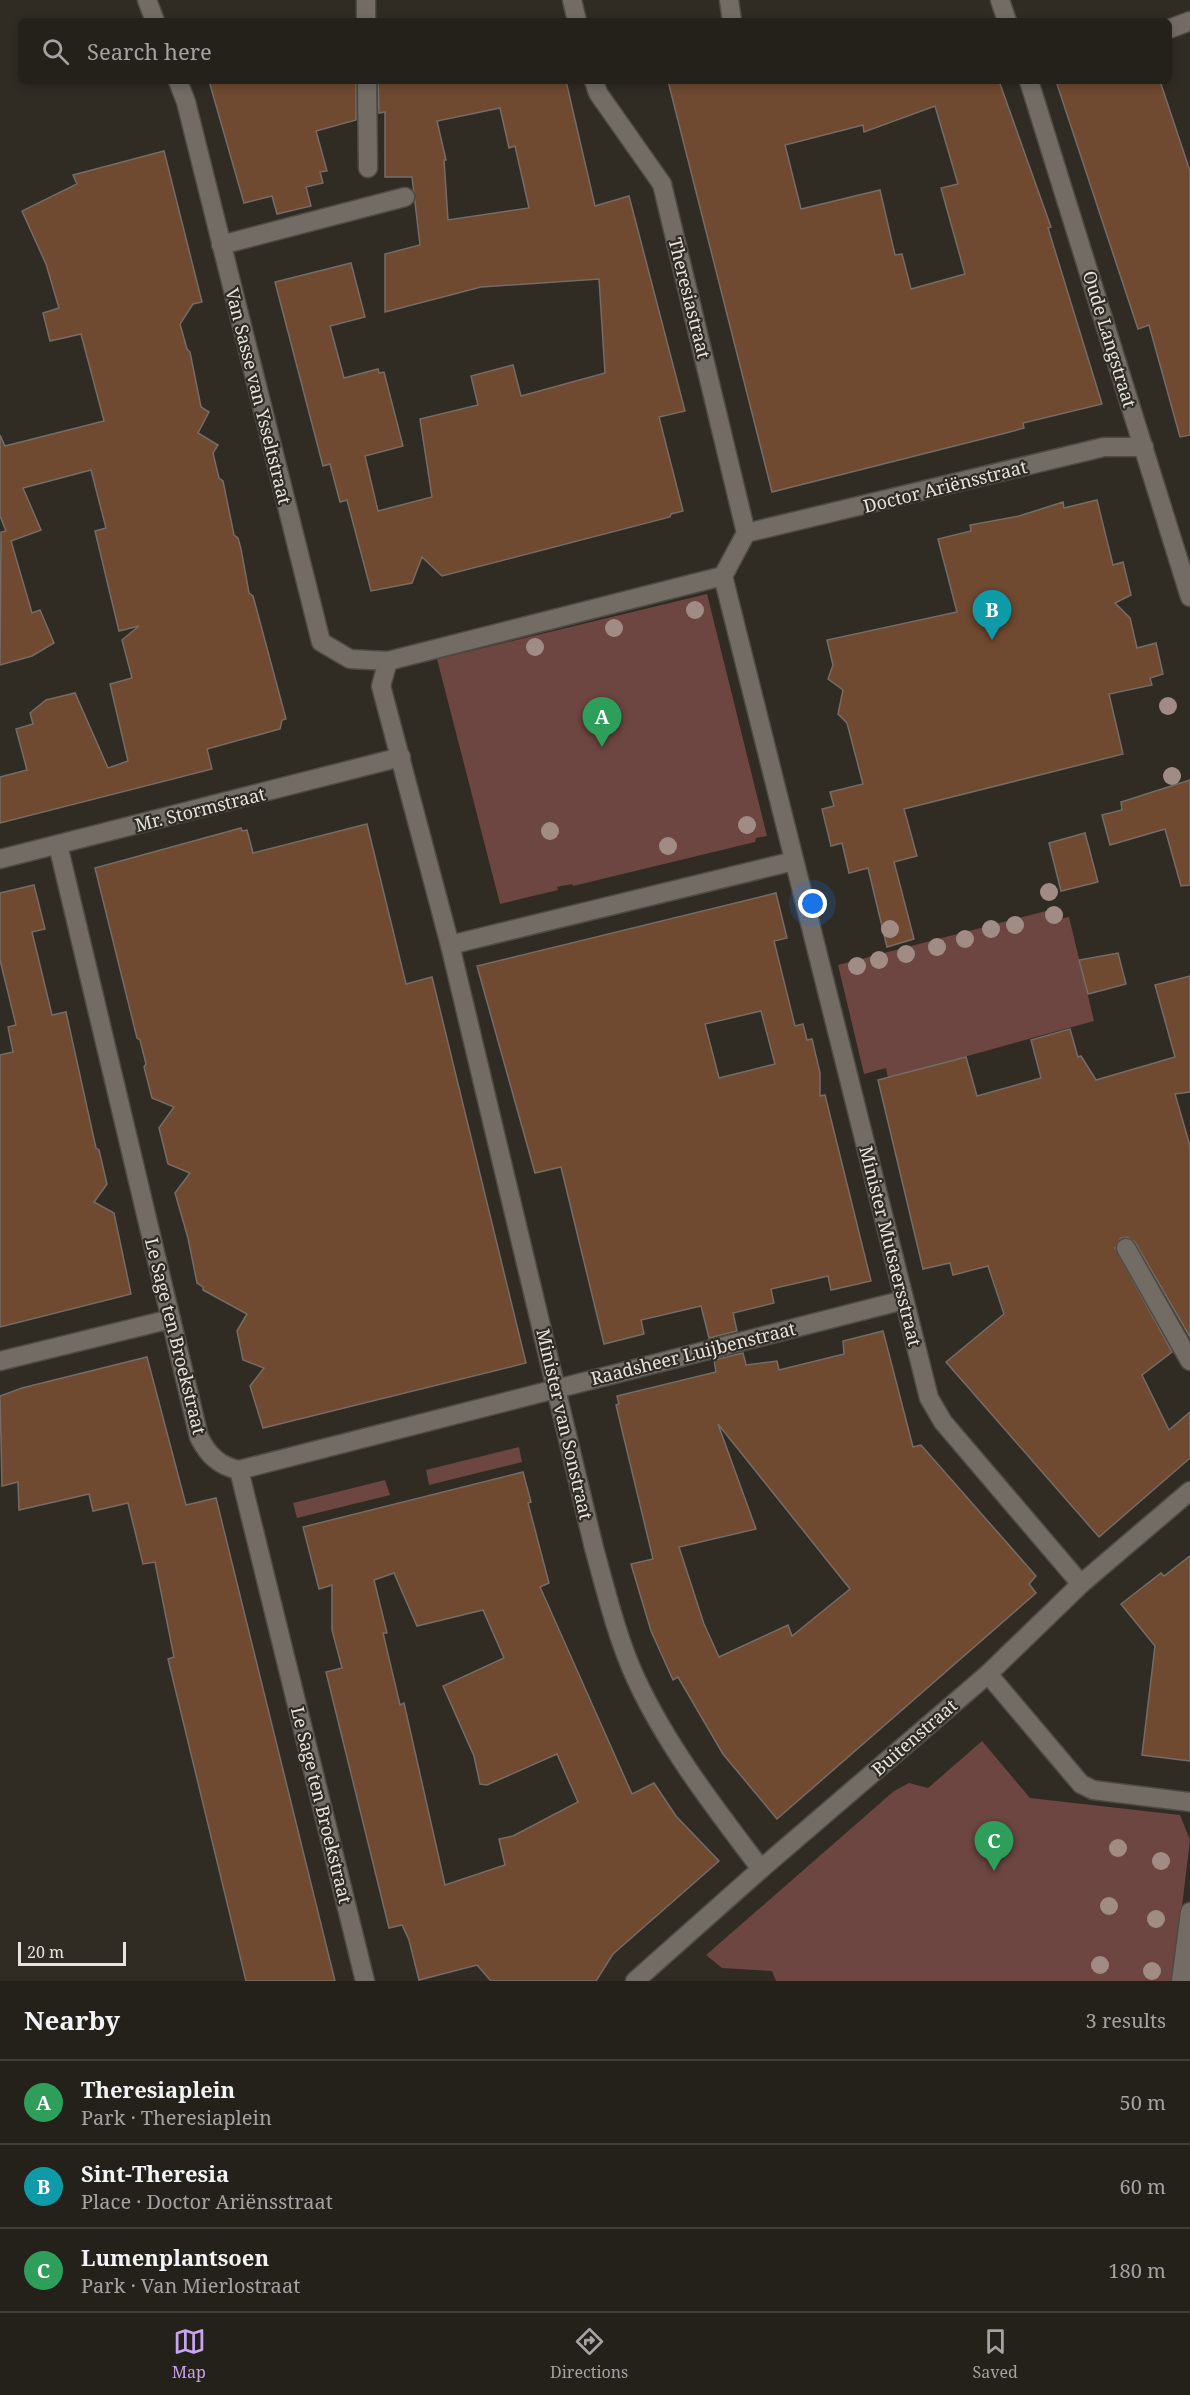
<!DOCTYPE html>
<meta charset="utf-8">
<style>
body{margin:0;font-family:"Noto Serif",serif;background:#302e28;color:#f1f3f6}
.scale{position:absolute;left:18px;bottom:15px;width:108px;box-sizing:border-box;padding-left:6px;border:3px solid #e7e4df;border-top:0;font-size:16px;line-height:21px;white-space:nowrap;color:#e7e4df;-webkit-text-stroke:4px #302c24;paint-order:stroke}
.you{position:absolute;left:813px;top:904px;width:21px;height:21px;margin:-15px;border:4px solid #fff;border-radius:50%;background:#1a73e8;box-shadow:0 0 0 9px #1a73e833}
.badge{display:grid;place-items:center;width:39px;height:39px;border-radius:50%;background:#c9a5ee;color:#fff;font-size:20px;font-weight:700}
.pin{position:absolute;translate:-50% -50px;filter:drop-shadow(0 2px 3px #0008)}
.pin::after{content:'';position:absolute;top:32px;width:21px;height:18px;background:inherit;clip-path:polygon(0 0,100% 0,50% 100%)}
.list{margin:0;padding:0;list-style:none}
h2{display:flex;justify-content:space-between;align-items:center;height:78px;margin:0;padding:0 24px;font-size:26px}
h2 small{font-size:20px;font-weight:400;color:#a3a3a3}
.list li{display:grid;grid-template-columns:39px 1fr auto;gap:18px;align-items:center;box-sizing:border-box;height:84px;padding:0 24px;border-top:2px solid #413e3a}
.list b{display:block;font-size:22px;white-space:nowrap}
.list p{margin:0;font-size:20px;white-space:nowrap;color:#a3a3a3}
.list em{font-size:20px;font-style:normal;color:#a3a3a3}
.icon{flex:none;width:33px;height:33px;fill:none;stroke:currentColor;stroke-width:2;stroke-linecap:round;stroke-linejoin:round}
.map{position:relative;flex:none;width:1190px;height:1981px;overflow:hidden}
.search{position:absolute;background:#24211b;box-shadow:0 3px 9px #0003;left:18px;right:18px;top:18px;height:66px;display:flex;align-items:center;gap:15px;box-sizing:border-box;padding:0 21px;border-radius:9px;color:#a3a3a3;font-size:22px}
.sheet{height:330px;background:#24211b}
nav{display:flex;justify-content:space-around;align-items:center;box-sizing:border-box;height:84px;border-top:2px solid #413e3a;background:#24211b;font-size:16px;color:#a3a3a3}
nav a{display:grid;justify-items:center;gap:3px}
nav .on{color:#c9a5ee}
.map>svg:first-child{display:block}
.green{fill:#6d4541}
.building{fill:#6f4930;stroke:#756c66;stroke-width:1.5;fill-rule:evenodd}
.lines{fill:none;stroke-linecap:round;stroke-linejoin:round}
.service-casing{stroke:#4e4a44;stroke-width:21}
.minor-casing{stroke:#4e4a44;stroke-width:21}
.service{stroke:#726c64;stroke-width:18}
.minor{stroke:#726c64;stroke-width:18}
.tree{fill:#a08c85}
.labels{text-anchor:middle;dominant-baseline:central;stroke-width:4.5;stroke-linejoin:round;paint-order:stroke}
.street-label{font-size:18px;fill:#e7e4df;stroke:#302c24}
</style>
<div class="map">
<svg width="1190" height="1981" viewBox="0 0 1190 1981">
<rect width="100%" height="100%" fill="#302c24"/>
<!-- green -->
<g class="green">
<path d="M707 594 767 836 756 838 755 842 573 886 572 884 557 887 558 890 500 904 437 659Z"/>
<path d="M1046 911 1049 921 1069 917 1094 1021 888 1078 886 1068 864 1074 838 965Z"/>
<path d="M519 1447 522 1462 429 1485 426 1470Z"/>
<path d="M385 1480 390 1495 297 1518 293 1503Z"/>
<path d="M982 1741 1030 1798 1180 1815 1190 1840 1173 1981H776L772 1971 722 1968 706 1955 894 1791 909 1783 928 1788Z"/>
</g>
<!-- building -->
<g class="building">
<path d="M209 81H356V120L316 131 327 171 320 172 323 183 306 187 311 206 277 214 272 196 244 203Z"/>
<path d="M378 81H566L595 206 629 196 685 411 659 417 683 511 671 514 670 517 442 576 422 557 412 583 371 591 347 500 340 502 330 464 323 466 275 282 351 263 365 317 330 326 344 378 378 369 379 373 384 372 403 446 365 456 378 511 432 497 420 419 478 405 471 376 513 365 521 396 605 373 599 279 481 287 385 312V254L420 245 412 177H385V112L379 113ZM500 108 509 148 515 146 529 208 448 220 444 160H446L437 121Z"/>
<path d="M668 81H999L1051 227 1048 228 1102 404 1023 423 1024 428 1006 433 772 492ZM935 106 958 184 941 188 965 274 911 289 902 254 895 255 880 190 801 209 785 145 863 125 864 132Z"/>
<path d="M1056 81H1160L1190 171V435L1180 437 1149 325 1138 329Z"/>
<path d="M164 151 202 302 193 304 180 324 187 349 190 352 201 407 209 412 198 433 218 445 213 453 216 466 219 478 223 481 234 535 238 538 241 549 249 593 253 596 286 719 282 720 280 729 207 749 212 769 0 823V777L27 770 16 729 33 724 30 713 46 700 75 693 108 768 128 761 110 684 132 678 122 640 139 626 119 631 95 531 106 528 91 470 23 488 41 530 11 541 32 613 40 610 54 643 32 656 0 665 1 532 6 531 0 516V435L5 446 104 421 81 334 50 341 43 313 59 308 46 264 22 211 77 184 73 175Z"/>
<path d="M1097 500 1113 565 1123 562 1131 595 1115 603 1130 618 1137 648 1156 643 1163 674 1150 678 1152 685 1109 694 1123 754 904 809 917 856 894 862 914 939 887 947 868 868 849 873 842 843 831 846 822 809 834 806 830 792 863 784 847 723 838 714 843 690 828 679 833 665 827 640 957 612 938 539 971 531 970 525 1019 516 1063 502 1064 508Z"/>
<path d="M1190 780V885L1181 886 1165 829 1110 845 1102 815 1122 810 1121 802Z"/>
<path d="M367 824 406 984 432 977 526 1363 263 1428 250 1386 264 1368 243 1360 237 1331 247 1314 203 1290V1287L197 1283 188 1238 175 1193 190 1173 168 1164 159 1128 174 1107 152 1098 144 1067 146 1064 140 1040 137 1038 95 868 241 828 242 831 247 830 253 853Z"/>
<path d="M1085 833 1098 882 1061 891 1049 843Z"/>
<path d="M34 885 45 929 32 932 52 1015 66 1012 96 1148 99 1150 107 1184 94 1202 114 1213 131 1294 0 1327V1055L13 1052 8 1027 16 1025 0 960V893Z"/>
<path d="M776 893 787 938 774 941 795 1026 803 1024 807 1040 812 1039 820 1073V1096L825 1095 871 1281 831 1290 828 1276 771 1289 774 1303 733 1313 737 1331 709 1338 701 1306 641 1320 644 1334 604 1344 561 1167 535 1173 477 966ZM761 1011 775 1064 719 1078 705 1024Z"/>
<path d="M1118 953 1126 984 1088 994 1079 960Z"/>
<path d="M1190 976V1092L1175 1094 1190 1146V1337L1135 1242 1127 1237 1121 1238 1115 1248 1172 1352 1142 1375 1169 1430 1190 1412V1458L1099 1537 946 1362 1004 1314 988 1266 953 1275 950 1263 923 1269 878 1080 966 1057 977 1096 1041 1078 1031 1040 1070 1029 1078 1057 1081 1056 1096 1080 1175 1057 1155 985Z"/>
<path d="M883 1331 913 1447 921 1445 1036 1576 1029 1584 1036 1593 777 1819 723 1754 678 1677 673 1680 651 1631 631 1564 653 1559 616 1405 619 1404 617 1396 716 1372 714 1360 743 1353 746 1365 777 1361 779 1370 844 1354 843 1341ZM718 1424 850 1589 792 1636 788 1625 719 1657 704 1624 679 1547 756 1529Z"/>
<path d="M147 1357 186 1505 216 1498 335 1981H246L168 1659 174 1657 155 1562 143 1564 128 1503 93 1511 89 1494 19 1510 18 1482 2 1486 0 1396 22 1388Z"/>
<path d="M523 1472 531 1502 528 1503 549 1583 540 1587 632 1794 654 1783 676 1816 719 1861 613 1954 596 1981H491L477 1965 419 1980 409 1940 402 1925 389 1928 326 1672 342 1668 332 1630V1585L319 1589 303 1527ZM394 1573 417 1626 483 1610 504 1658 443 1686 474 1756 480 1784 487 1785 557 1754 578 1802 513 1836 499 1839 505 1865 445 1885 404 1703 400 1705 383 1633H387L374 1580Z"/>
<path d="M1190 1556V1761L1142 1755 1155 1646 1121 1604 1161 1573 1164 1576Z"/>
</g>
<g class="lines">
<defs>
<g id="service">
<path d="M366 0V21"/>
<path d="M729 0 732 21"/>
<path d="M367 81 368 168"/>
<path d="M221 245 405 197"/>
<path d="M1126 1248 1190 1361"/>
</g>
<g id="minor">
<path d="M147 0 155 21"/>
<path d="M572 0 577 21"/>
<path d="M1000 0 1007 21"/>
<path d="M1169 29 1190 21"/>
<path d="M178 81 186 102 321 642 350 659 388 661"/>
<path d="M594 81 598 93 662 184 746 533"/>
<path d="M1029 81 1190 597"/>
<path d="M746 533 1104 447H1144"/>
<path d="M723 576 746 533"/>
<path d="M58 845 199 1437C208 1455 219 1466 239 1470L904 1300"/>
<path d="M0 859 401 757"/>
<path d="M450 945 794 861"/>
<path d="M0 1361 171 1319"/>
<path d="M239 1470 365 1981"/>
<path d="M988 1674 1081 1784 1093 1790 1190 1802"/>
<path d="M761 1869C715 1808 668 1748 636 1679 617 1638 606 1591 594 1548L450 945 381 686 388 661 723 576 929 1398 943 1422 1081 1584"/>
<path d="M635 1981 761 1869 988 1674 1081 1584 1190 1491"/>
<path d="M1181 1981 1190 1912"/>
</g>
</defs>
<!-- service casing -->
<use href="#service" class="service-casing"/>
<!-- minor casing -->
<use href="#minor" class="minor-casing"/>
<!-- service -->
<use href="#service" class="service"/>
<!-- minor -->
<use href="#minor" class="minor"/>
</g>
<!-- trees -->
<g class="tree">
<circle cx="695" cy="610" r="9"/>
<circle cx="614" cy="628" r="9"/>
<circle cx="535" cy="647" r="9"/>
<circle cx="1168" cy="706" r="9"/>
<circle cx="1172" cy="776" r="9"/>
<circle cx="747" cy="825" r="9"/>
<circle cx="550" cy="831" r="9"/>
<circle cx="668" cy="846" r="9"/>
<circle cx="1049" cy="892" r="9"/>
<circle cx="1054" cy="915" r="9"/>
<circle cx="1015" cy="925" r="9"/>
<circle cx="890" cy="929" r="9"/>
<circle cx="991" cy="929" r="9"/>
<circle cx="965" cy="939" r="9"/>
<circle cx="937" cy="947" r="9"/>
<circle cx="906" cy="954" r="9"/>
<circle cx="879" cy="960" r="9"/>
<circle cx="857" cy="966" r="9"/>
<circle cx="1118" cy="1848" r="9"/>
<circle cx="1161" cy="1861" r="9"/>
<circle cx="1109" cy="1906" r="9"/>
<circle cx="1156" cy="1919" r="9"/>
<circle cx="1100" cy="1965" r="9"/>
<circle cx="1152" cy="1971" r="9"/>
</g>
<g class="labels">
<!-- street labels -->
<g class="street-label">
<text transform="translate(690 298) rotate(76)">Theresiastraat</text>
<text transform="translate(1110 339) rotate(73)">Oude Langstraat</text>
<text transform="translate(259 396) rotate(76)">Van Sasse van Ysseltstraat</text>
<text transform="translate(945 486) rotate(-14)">Doctor Ariënsstraat</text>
<text transform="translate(200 809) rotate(-14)">Mr. Stormstraat</text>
<text transform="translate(891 1246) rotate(76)">Minister Mutsaersstraat</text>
<text transform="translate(176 1336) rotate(76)">Le Sage ten Broekstraat</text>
<text transform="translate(693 1353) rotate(-14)">Raadsheer Luijbenstraat</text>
<text transform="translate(565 1424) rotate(77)">Minister van Sonstraat</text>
<text transform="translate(914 1737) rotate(-41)">Buitenstraat</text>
<text transform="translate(322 1805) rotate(76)">Le Sage ten Broekstraat</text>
</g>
</g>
</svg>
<div class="scale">20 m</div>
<div class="you"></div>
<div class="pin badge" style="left:602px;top:747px;background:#2e9e5b">A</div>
<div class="pin badge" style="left:992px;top:640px;background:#0f9aa8">B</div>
<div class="pin badge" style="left:994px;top:1871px;background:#2e9e5b">C</div>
<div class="search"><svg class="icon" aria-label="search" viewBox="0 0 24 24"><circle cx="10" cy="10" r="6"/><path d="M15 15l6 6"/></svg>Search here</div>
</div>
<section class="sheet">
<h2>Nearby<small>3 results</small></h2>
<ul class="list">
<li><span class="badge" style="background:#2e9e5b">A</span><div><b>Theresiaplein</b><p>Park · Theresiaplein</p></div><em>50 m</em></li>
<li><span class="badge" style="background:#0f9aa8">B</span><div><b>Sint-Theresia</b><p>Place · Doctor Ariënsstraat</p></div><em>60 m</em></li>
<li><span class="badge" style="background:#2e9e5b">C</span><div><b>Lumenplantsoen</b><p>Park · Van Mierlostraat</p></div><em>180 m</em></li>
</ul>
</section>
<nav>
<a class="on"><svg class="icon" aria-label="map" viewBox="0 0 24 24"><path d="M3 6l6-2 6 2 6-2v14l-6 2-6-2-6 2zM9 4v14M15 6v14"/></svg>Map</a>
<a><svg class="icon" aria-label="directions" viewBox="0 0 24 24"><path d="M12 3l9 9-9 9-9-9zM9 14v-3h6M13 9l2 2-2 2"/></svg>Directions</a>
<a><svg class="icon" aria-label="saved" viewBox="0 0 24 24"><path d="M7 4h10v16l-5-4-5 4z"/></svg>Saved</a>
</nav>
